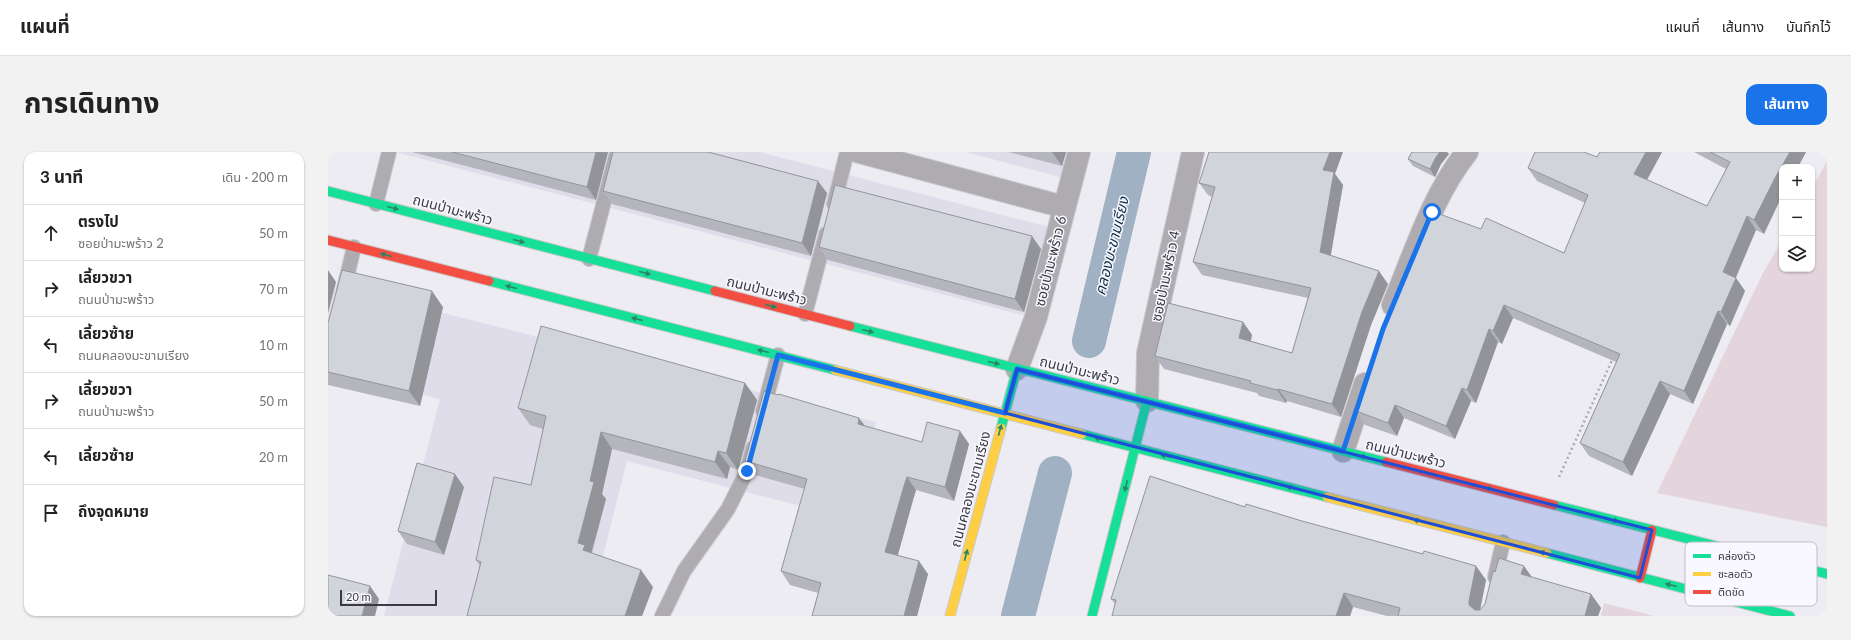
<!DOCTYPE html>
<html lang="th">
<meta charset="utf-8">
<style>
body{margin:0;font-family:Lato,"Noto Sans Thai",sans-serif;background:#f2f2f2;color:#222}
.controls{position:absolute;right:12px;top:12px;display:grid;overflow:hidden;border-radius:8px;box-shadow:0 1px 3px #0004}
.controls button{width:36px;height:36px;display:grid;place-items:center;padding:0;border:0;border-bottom:1px solid #e0e0e0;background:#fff;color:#222;font:20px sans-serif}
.scale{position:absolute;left:12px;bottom:10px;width:97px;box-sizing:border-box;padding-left:4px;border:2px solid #3b3a3f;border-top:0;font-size:11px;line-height:14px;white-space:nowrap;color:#3b3a3f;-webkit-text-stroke:3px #f9f7ff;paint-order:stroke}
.stop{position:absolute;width:12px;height:12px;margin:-9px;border:3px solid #1a73e8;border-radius:50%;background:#fff}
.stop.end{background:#1a73e8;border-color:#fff;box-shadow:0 1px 4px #0008}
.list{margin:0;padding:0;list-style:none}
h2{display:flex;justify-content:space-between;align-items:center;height:52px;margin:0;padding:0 16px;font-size:17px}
h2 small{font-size:13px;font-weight:400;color:#767676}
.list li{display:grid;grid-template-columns:26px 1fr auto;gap:12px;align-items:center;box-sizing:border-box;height:56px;padding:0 16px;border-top:1px solid #e0e0e0}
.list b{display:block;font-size:15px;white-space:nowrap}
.list p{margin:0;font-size:13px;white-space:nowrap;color:#767676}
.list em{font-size:13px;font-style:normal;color:#767676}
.icon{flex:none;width:22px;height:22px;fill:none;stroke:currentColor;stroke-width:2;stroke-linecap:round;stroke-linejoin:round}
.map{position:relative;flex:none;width:1499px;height:464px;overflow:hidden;border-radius:12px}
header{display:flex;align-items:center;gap:24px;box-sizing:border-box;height:56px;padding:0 20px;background:#fff;border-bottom:1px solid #e0e0e0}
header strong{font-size:19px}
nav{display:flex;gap:22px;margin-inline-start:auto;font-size:14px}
.intro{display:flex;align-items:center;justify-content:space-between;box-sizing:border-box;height:96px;padding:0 24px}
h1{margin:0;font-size:28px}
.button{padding:10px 18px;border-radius:12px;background:#1a73e8;color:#fff;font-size:14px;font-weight:700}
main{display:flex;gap:24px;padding:0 24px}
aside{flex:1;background:#fff;border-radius:12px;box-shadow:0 1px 3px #0004}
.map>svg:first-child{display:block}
.built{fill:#e0ddea}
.green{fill:#e4d5dc}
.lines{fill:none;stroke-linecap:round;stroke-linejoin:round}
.canal{stroke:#9fb1c2;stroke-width:34}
.lane-casing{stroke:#cac9cd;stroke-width:16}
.street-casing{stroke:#cac9cd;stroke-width:24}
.fast-casing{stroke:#cac9cd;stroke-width:11}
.slow-casing{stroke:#cac9cd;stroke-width:11}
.jam-casing{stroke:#cac9cd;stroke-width:11}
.path{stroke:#aba9ac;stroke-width:2.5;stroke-dasharray:2 3;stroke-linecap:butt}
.lane{stroke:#aeacb0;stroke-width:14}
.street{stroke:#aeacb0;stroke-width:22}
.fast{stroke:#16e098;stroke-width:9}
.slow{stroke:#ffcf43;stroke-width:9}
.jam{stroke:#f24e42;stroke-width:9}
.wall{fill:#b5b6bd}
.shaded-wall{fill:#93949a}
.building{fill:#d2d4dc;stroke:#93949a}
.oneway{fill:#2a8567}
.route{stroke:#1a73e8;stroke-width:5}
.marked{fill:#1d4ed8;fill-opacity:0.2;stroke:#1d4ed8;stroke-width:3;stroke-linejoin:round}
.labels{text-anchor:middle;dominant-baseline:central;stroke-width:3;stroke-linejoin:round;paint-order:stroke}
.street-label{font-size:14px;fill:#3b3a3f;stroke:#f9f7ff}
.water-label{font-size:15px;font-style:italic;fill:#0d3249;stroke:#f9f7ff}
.key{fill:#f9f7ff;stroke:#c0bec5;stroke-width:1}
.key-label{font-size:11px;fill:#3b3a3f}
</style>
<header>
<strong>แผนที่</strong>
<nav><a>แผนที่</a><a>เส้นทาง</a><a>บันทึกไว้</a></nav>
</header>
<div class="intro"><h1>การเดินทาง</h1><a class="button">เส้นทาง</a></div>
<main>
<aside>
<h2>3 นาที<small>เดิน · 200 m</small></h2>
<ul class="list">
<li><svg class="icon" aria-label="ahead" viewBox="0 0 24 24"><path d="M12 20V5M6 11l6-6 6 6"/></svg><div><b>ตรงไป</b><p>ซอยป่ามะพร้าว 2</p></div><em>50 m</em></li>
<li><svg class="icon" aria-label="right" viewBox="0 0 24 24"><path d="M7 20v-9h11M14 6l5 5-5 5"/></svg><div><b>เลี้ยวขวา</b><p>ถนนป่ามะพร้าว</p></div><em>70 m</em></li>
<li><svg class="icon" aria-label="left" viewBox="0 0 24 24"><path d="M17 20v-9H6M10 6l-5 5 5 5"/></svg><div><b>เลี้ยวซ้าย</b><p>ถนนคลองมะขามเรียง</p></div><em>10 m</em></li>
<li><svg class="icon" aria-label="right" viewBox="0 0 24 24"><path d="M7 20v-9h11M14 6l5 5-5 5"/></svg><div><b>เลี้ยวขวา</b><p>ถนนป่ามะพร้าว</p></div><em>50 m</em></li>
<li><svg class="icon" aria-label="left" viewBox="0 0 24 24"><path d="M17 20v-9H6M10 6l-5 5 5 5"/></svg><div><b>เลี้ยวซ้าย</b></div><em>20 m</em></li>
<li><svg class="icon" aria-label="arrive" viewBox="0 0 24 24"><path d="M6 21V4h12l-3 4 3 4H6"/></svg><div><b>ถึงจุดหมาย</b></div></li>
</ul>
</aside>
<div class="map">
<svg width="1499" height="464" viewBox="0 0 1499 464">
<rect width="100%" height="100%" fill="#edecf2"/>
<!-- built -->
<g class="built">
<path d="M67 0H432L725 76 702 165Z"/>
<path d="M638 0H746L739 27Z"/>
<path d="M0 132 548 270 522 367 299 309 260 464H56L112 247 0 221Z"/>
</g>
<!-- green -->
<g class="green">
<path d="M1499 9V375L1329 341 1434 123 1454 88V117H1484V36Z"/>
<path d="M1276 451 1326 464H1273Z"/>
</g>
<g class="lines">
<!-- canal -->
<g class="canal">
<path d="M761 189 806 0"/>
<path d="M690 464 727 321"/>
</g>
<defs>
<g id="lane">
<path d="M48 52 61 0"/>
<path d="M506 52 519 0"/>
<path d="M261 107 289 0"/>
<path d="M16 137 26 95"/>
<path d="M477 162 498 82"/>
<path d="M435 259 450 203"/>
<path d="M1167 425 1175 390"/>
<path d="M334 464 356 419 400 357 419 319 425 296"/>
</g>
<g id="street">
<path d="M531 0 736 55"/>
<path d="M1065 153C1087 101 1104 44 1139 0"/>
<path d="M689 217 708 165 751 0"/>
<path d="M819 249 820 201 865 0"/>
<path d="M1015 299 1037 232"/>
</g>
<g id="fast">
<path d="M0 39 387 139"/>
<path d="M161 129 507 218"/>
<path d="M522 174 1058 310"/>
<path d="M673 276 689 217"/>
<path d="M754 282 999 345"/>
<path d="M1226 353 1499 422"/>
<path d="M1219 401 1462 464"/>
<path d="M764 464 819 249"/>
</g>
<g id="slow">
<path d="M507 218 754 282"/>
<path d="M999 345 1219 401"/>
<path d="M622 464 673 276"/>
</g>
<g id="jam">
<path d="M0 88 161 129"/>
<path d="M387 139 522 174"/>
<path d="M1058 310 1226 353"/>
<path d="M1312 426 1324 378"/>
</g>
</defs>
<!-- lane casing -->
<use href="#lane" class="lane-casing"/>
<!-- street casing -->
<use href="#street" class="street-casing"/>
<!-- fast casing -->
<use href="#fast" class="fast-casing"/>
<!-- slow casing -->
<use href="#slow" class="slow-casing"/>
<!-- jam casing -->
<use href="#jam" class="jam-casing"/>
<!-- path -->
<path class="path" d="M1231 325 1285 206"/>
<!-- lane -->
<use href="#lane" class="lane"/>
<!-- street -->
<use href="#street" class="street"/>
<!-- fast -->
<use href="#fast" class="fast"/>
<!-- slow -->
<use href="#slow" class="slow"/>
<!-- jam -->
<use href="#jam" class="jam"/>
</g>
<!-- wall -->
<g class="wall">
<path d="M84 0H280L268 48Z"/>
<path d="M680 0H738L734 14Z"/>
<path d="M1084 0H1119L1121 2 1113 12 1107 25 1085 14 1080 7Z"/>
<path d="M1272 0H1334L1319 28 1379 54 1398 17 1366 0H1478L1470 15H1454L1436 82 1428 78 1408 126 1417 139 1402 174 1399 172 1365 252 1342 242 1304 324 1261 304 1252 291 1288 210 1185 166 1174 192 1170 190 1148 251 1143 249 1127 287 1076 266 1069 284 1037 273 1028 259 1077 125 1153 77 1236 101 1257 51 1209 29 1200 16 1269 5Z"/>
<path d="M1007 22 1015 33 1003 103 1060 132 1043 173 1013 265 959 249 958 251 931 244 929 241 836 217 827 204 915 170 924 183 923 189 964 201 980 146 874 123 865 110 884 45 880 43 871 31Z"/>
<path d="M275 39 499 41 483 104 284 52Z"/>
<path d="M491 95 713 97 696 160 500 108Z"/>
<path d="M115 155 92 254 0 233V171Z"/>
<path d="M417 231 429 248 411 316 410 318 402 315 399 327 284 297 274 342 278 347 264 401 325 435 314 464H139L152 414 148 408 203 333 215 277 202 273 190 256Z"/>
<path d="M537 274 594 290 632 279 641 292 626 349 588 338 585 348 570 403 600 422 589 464H484L490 441 462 433 453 419 477 337 427 323 417 309Z"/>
<path d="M136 335 116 403 79 392 70 379Z"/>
<path d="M917 355 1095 402 1148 414 1158 428 1152 458 1204 426 1263 442 1273 456 1270 464H1059L1025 455 1022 464H784L787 452 783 447Z"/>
</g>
<!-- shaded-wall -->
<g class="shaded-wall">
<path d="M268 0H280L268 48 259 35Z"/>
<path d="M724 0H738L734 14Z"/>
<path d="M1002 0H1015L1007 22 1015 33 1001 112 992 100 995 18Z"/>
<path d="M1112 0H1119L1121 2 1113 12 1107 25 1102 17 1108 5Z"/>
<path d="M1318 0H1334L1315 35 1306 22Z"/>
<path d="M1462 0H1478L1470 15H1454V44L1436 82 1426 68 1447 26Z"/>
<path d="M490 29 499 41 483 104 474 91Z"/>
<path d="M1419 64 1428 78 1404 134 1395 120Z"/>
<path d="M704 84 713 97 696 160 687 147Z"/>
<path d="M0 118 8 130 0 161Z"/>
<path d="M1051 119 1060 132 1043 173 1013 265 1004 252 1034 160Z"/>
<path d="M1408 126 1417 139 1402 174 1393 160Z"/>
<path d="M104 139 115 155 92 254 81 239Z"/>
<path d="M1176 153 1185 166 1174 192 1165 179Z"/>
<path d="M1390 159 1399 172 1365 252 1356 239Z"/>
<path d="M915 170 924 183 920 199 911 186Z"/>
<path d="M1161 177 1170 190 1148 251 1139 238Z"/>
<path d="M1332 229 1342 242 1304 324 1295 310Z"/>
<path d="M417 231 429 248 410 318 398 301Z"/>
<path d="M1134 236 1143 249 1127 287 1118 274Z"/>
<path d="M950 237 959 249 958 251 949 238Z"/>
<path d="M1067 253 1076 266 1069 284 1060 271Z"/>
<path d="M531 266 541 279 530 272Z"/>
<path d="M632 279 641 292 626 349 617 335Z"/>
<path d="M273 280 284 297 274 342 278 347 263 402 267 415 250 391 262 329Z"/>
<path d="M390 299 402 315 399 327 387 310Z"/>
<path d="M127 322 136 335 116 403 107 390Z"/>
<path d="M579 325 588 338 585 348 567 413 557 400 576 334Z"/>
<path d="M591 409 600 422 589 464H576Z"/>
<path d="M1148 414 1158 428 1151 463 1141 453V449Z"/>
<path d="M1196 414 1206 428 1193 422Z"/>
<path d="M313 418 325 435 314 464H297Z"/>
<path d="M42 434 51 447 47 464H34Z"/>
<path d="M1016 441 1025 455 1022 464H1008Z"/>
<path d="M1263 442 1273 456 1270 464H1257Z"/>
</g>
<!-- building -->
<g class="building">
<path d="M124 0H268L259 35Z"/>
<path d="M285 0H380L490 29 474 91 275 39Z"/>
<path d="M881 0H1002L995 18 1006 20 992 100 1051 119 1034 160 1004 252 950 237 949 238 922 231 923 229 827 204 840 151 915 170 911 186 964 201 983 136 865 110 887 35 871 31Z"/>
<path d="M1084 0H1112L1108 5 1102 17 1080 7Z"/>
<path d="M1207 0H1256L1269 5 1272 0H1318L1306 22 1379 54 1402 10 1382 0H1462L1447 26 1426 68 1419 64 1395 120 1408 126 1393 160 1390 159 1356 239 1332 229 1295 310 1252 291 1292 202 1176 153 1165 179 1161 177 1139 238 1134 236 1118 274 1067 253 1060 271 1028 259 1058 168 1076 124 1077 125 1103 59 1153 77 1158 66 1236 101 1260 43 1200 16Z"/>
<path d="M507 33 704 84 687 147 491 95Z"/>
<path d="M14 118 104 139 81 239 0 220V171Z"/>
<path d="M213 174 417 231 399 299 398 301 390 299 387 310 273 280 262 329 266 330 250 391 257 393 255 398 313 418 297 464H139L153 410 148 408 166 325 203 333 218 264 190 256Z"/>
<path d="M436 239 450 243 451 242 531 266 530 272 594 290 599 270 632 279 617 335 579 325 576 334 557 400 591 409 576 464H484L493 431 453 419 479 327 417 309Z"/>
<path d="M89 311 127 322 107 390 70 379Z"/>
<path d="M822 324 917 355 918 352 974 369 1095 402 1096 399 1148 414 1141 449V453L1147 458H1152L1157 452 1165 419 1167 420 1171 406 1196 414 1193 422 1263 442 1257 464H1070L1072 456 1016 441 1008 464H784L788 448 783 447Z"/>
<path d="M0 423 42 434 34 464H0Z"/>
</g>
<!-- one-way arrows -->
<defs><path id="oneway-solid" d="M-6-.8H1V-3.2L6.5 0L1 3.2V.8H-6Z"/></defs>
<g class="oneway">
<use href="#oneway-solid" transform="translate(65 56) rotate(15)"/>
<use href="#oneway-solid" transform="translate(191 89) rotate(15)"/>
<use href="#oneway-solid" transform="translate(58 103) rotate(-165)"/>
<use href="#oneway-solid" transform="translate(317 121) rotate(14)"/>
<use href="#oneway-solid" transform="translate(183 135) rotate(-165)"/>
<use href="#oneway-solid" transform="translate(443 154) rotate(14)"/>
<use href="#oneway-solid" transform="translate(309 167) rotate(-166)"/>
<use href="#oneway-solid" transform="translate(540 179) rotate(14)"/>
<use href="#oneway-solid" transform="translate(435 199) rotate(-166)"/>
<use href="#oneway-solid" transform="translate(666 211) rotate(14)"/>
<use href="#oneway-solid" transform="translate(672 278) rotate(-75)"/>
<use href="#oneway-solid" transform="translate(772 287) rotate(-165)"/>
<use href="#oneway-solid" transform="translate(838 304) rotate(-165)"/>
<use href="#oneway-solid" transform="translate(1033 304) rotate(14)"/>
<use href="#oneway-solid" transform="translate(798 334) rotate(104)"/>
<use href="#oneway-solid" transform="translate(964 336) rotate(-166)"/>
<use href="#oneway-solid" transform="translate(1159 336) rotate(14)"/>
<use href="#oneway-solid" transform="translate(1285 368) rotate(14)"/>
<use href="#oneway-solid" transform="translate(1091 369) rotate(-166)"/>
<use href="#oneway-solid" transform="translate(1217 401) rotate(-166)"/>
<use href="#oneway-solid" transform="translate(638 403) rotate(-75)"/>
<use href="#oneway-solid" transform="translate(1343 433) rotate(-166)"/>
</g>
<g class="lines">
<!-- route -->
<path class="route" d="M419 319 450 203 677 261 689 217 1015 299 1055 177 1104 60"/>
</g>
<!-- marked area -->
<path class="marked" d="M689 217 1324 378 1312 426 677 261Z"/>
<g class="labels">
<!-- street labels -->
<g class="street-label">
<text transform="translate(125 57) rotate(15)">ถนนป่ามะพร้าว</text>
<text transform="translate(722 109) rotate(-76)">ซอยป่ามะพร้าว 6</text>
<text transform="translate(837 124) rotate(-78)">ซอยป่ามะพร้าว 4</text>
<text transform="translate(439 138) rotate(14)">ถนนป่ามะพร้าว</text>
<text transform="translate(752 218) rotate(14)">ถนนป่ามะพร้าว</text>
<text transform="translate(1078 301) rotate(14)">ถนนป่ามะพร้าว</text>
<text transform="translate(642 337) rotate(-75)">ถนนคลองมะขามเรียง</text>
</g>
<!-- water labels -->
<g class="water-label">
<text transform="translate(783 94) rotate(-76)">คลองมะขามเรียง</text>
</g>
</g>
<!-- legend -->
<rect x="1357" y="390" width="132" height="64" rx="6" class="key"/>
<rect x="1365" y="402" width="18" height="4" fill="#16e098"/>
<rect x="1365" y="420" width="18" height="4" fill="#ffcf43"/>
<rect x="1365" y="438" width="18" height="4" fill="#f24e42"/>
<g class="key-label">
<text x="1390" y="408">คล่องตัว</text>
<text x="1390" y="426">ชะลอตัว</text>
<text x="1390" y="444">ติดขัด</text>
</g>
</svg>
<div class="controls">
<button>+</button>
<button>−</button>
<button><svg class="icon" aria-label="layers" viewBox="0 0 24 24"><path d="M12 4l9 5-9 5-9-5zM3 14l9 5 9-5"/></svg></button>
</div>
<div class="scale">20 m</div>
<div class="stop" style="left:1104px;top:60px"></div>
<div class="stop end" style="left:419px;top:319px"></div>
</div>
</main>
